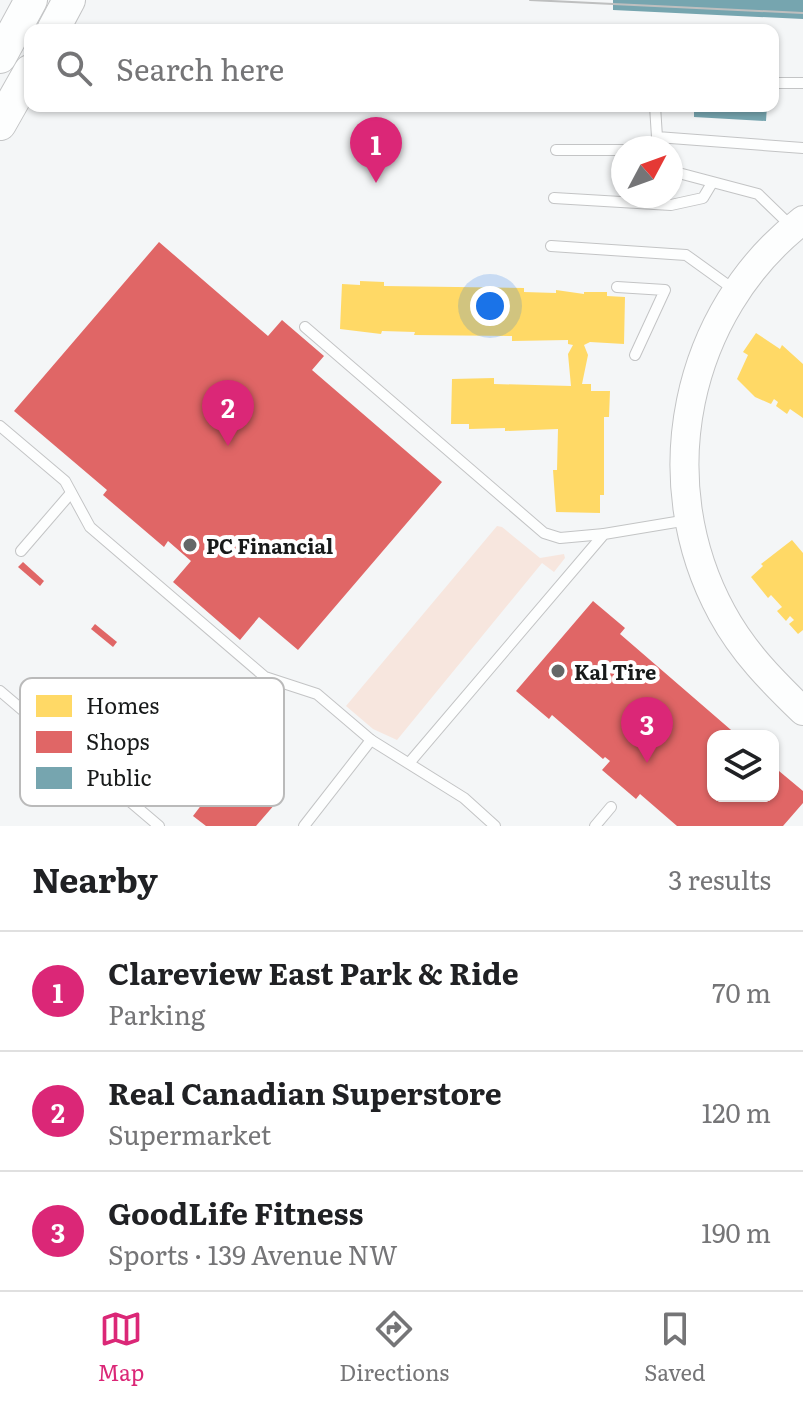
<!DOCTYPE html>
<meta charset="utf-8">
<style>
body{margin:0;font-family:Literata,serif;background:#f2f2f2;color:#202124}
.controls{position:absolute;right:24px;bottom:24px;display:grid;overflow:hidden;border-radius:16px;box-shadow:0 2px 6px #0004}
.controls button{width:72px;height:72px;display:grid;place-items:center;padding:0;border:0;border-bottom:2px solid #e0e0e0;background:#fff;color:#202124;font:40px sans-serif}
.compass{position:absolute;left:611px;top:136px;width:72px;height:72px;border-radius:50%;background:#fff;box-shadow:0 2px 6px #0004;rotate:49deg}
.you{position:absolute;left:490px;top:306px;width:28px;height:28px;margin:-20px;border:6px solid #fff;border-radius:50%;background:#1a73e8;box-shadow:0 0 0 12px #1a73e833}
.badge{display:grid;place-items:center;width:52px;height:52px;border-radius:50%;background:#db2777;color:#fff;font-size:26px;font-weight:700}
.pin{position:absolute;translate:-50% -66px;filter:drop-shadow(0 2px 4px #0008)}
.pin::after{content:'';position:absolute;top:42px;width:28px;height:24px;background:inherit;clip-path:polygon(0 0,100% 0,50% 100%)}
.list{margin:0;padding:0;list-style:none}
h2{display:flex;justify-content:space-between;align-items:center;height:104px;margin:0;padding:0 32px;font-size:34px}
h2 small{font-size:26px;font-weight:400;color:#757577}
.list li{display:grid;grid-template-columns:52px 1fr auto;gap:24px;align-items:center;box-sizing:border-box;height:120px;padding:0 32px;border-top:2px solid #e0e0e0}
.list b{display:block;font-size:30px;white-space:nowrap}
.list p{margin:0;font-size:26px;white-space:nowrap;color:#757577}
.list em{font-size:26px;font-style:normal;color:#757577}
.icon{flex:none;width:44px;height:44px;fill:none;stroke:currentColor;stroke-width:2;stroke-linecap:round;stroke-linejoin:round}
.map{position:relative;flex:none;width:803px;height:826px;overflow:hidden}
.search{position:absolute;background:#fff;box-shadow:0 2px 6px #0004;left:24px;right:24px;top:24px;height:88px;display:flex;align-items:center;gap:20px;box-sizing:border-box;padding:0 28px;border-radius:16px;color:#757577;font-size:30px}
.sheet{height:464px;background:#fff}
nav{display:flex;justify-content:space-around;align-items:center;box-sizing:border-box;height:112px;border-top:2px solid #e0e0e0;background:#fff;font-size:22px;color:#757577}
nav a{display:grid;justify-items:center;gap:4px}
nav .on{color:#db2777}
.map>svg:first-child{display:block}
.green{fill:#f7e6de}
.homes{fill:#ffd966}
.shops{fill:#e06666}
.public{fill:#76a5af}
.lines{fill:none;stroke-linecap:round;stroke-linejoin:round}
.lane-casing{stroke:#c3c4c5;stroke-width:12}
.secondary-casing{stroke:#c3c4c5;stroke-width:30}
.primary-casing{stroke:#c3c4c5;stroke-width:34}
.lane{stroke:#fdfefe;stroke-width:10}
.secondary{stroke:#fdfefe;stroke-width:28}
.primary{stroke:#fdfefe;stroke-width:32}
.tram{stroke:#bebfbf;stroke-width:2}
.poi-dot{fill:#656767;stroke:#fff;stroke-width:3}
.labels{text-anchor:middle;dominant-baseline:central;stroke-width:8;stroke-linejoin:round;paint-order:stroke}
.poi-label{font-size:20px;font-weight:bold;fill:#181a1a;stroke:#fff;text-anchor:start}
.key{fill:#fff;stroke:#bababa;stroke-width:2}
.key-label{font-size:22px;fill:#181a1a}
</style>
<div class="map">
<svg width="803" height="826" viewBox="0 0 803 826">
<rect width="100%" height="100%" fill="#f4f6f7"/>
<!-- green -->
<path class="green" d="M497 526 502 527 540 558 564 554 565 558 554 572 542 563 397 740 373 729 346 706Z"/>
<!-- homes -->
<g class="homes">
<path d="M360 281 384 282V286L524 288V292L556 293V290L584 294V292H607V296L625 297 624 344 590 342 584 345 588 355 582 384H591V391H610L609 417H604V495H600V513L556 512 553 470H557L558 429 505 431V428L469 429V424H451L452 379 494 378V384L571 386 568 354 573 345 568 344V340L512 341V336L414 335 415 332 382 331 381 334 340 329 342 284 360 285Z"/>
<path d="M756 333 780 349 782 345 803 364V418L790 409 787 414 776 406 778 402 774 399 771 404 755 397 737 379 748 355 743 352Z"/>
<path d="M792 540 803 553V630L798 634 789 624 794 620 790 616 786 621 777 611 782 607 771 595 768 598 751 577 763 566 761 564Z"/>
</g>
<!-- shops -->
<g class="shops">
<path d="M159 242 268 336 282 320 324 356 312 370 442 482 298 650 259 617 240 640 173 582 191 561 168 541 164 547 103 495 107 490 14 411Z"/>
<path d="M23 562 44 581 40 586 18 567Z"/>
<path d="M593 601 625 628 620 634 738 736H713V796H773V766L803 791V803L783 826H677L640 794 636 799 602 770 610 761 605 757 603 759 552 715 549 719 516 691Z"/>
<path d="M95 624 117 642 113 647 91 629Z"/>
<path d="M240 754 272 781 269 785 282 796 256 826H206L193 816Z"/>
</g>
<!-- public -->
<g class="public">
<path d="M613 0H803V19L613 10Z"/>
<path d="M694 106H767L766 121 694 117Z"/>
</g>
<g class="lines">
<defs>
<g id="lane">
<path d="M773 83H803"/>
<path d="M655 106 657 137 803 148"/>
<path d="M556 150H623"/>
<path d="M671 171 758 194 792 227"/>
<path d="M554 198 671 205 703 198 712 183"/>
<path d="M551 246 686 255 736 291"/>
<path d="M617 287 665 290 635 355"/>
<path d="M305 327 544 533 560 538 604 534"/>
<path d="M0 426 65 481 90 527 265 677 317 694 371 740 464 798 495 826"/>
<path d="M21 551 71 493"/>
<path d="M0 691 159 826"/>
<path d="M410 762 604 534 688 520"/>
<path d="M304 826 371 740"/>
<path d="M595 826 611 807"/>
</g>
<path id="secondary" d="M803 220C684 312 650 481 722 613 743 652 772 681 803 711"/>
<g id="primary">
<path d="M53 30 69 0"/>
<path d="M0 57 31 0"/>
<path d="M0 124 30 71"/>
</g>
</defs>
<!-- lane casing -->
<use href="#lane" class="lane-casing"/>
<!-- secondary casing -->
<use href="#secondary" class="secondary-casing"/>
<!-- primary casing -->
<use href="#primary" class="primary-casing"/>
<!-- lane -->
<use href="#lane" class="lane"/>
<!-- secondary -->
<use href="#secondary" class="secondary"/>
<!-- primary -->
<use href="#primary" class="primary"/>
<!-- tram -->
<path class="tram" d="M530 0 803 13"/>
</g>
<!-- markers -->
<g class="poi-dot">
<circle cx="190" cy="545" r="8"/>
<circle cx="558" cy="671" r="8"/>
</g>
<g class="labels">
<!-- poi labels -->
<g class="poi-label">
<text x="206" y="545">PC Financial</text>
<text x="574" y="671">Kal Tire</text>
</g>
</g>
<!-- legend -->
<rect x="20" y="678" width="264" height="128" rx="12" class="key"/>
<rect x="36" y="695" width="36" height="22" fill="#ffd966"/>
<rect x="36" y="731" width="36" height="22" fill="#e06666"/>
<rect x="36" y="767" width="36" height="22" fill="#76a5af"/>
<g class="key-label">
<text x="86" y="714">Homes</text>
<text x="86" y="750">Shops</text>
<text x="86" y="786">Public</text>
</g>
</svg>
<div class="controls">
<button><svg class="icon" aria-label="layers" viewBox="0 0 24 24"><path d="M12 4l9 5-9 5-9-5zM3 14l9 5 9-5"/></svg></button>
</div>
<svg class="compass" viewBox="-18 -18 36 36"><path d="M0-13l5 13h-10z" fill="#e53935"/><path d="M0 13l5-13h-10z" fill="#757577"/></svg>
<div class="you"></div>
<div class="pin badge" style="left:376px;top:183px">1</div>
<div class="pin badge" style="left:228px;top:446px">2</div>
<div class="pin badge" style="left:647px;top:763px">3</div>
<div class="search"><svg class="icon" aria-label="search" viewBox="0 0 24 24"><circle cx="10" cy="10" r="6"/><path d="M15 15l6 6"/></svg>Search here</div>
</div>
<section class="sheet">
<h2>Nearby<small>3 results</small></h2>
<ul class="list">
<li><span class="badge">1</span><div><b>Clareview East Park &amp; Ride</b><p>Parking</p></div><em>70 m</em></li>
<li><span class="badge">2</span><div><b>Real Canadian Superstore</b><p>Supermarket</p></div><em>120 m</em></li>
<li><span class="badge">3</span><div><b>GoodLife Fitness</b><p>Sports · 139 Avenue NW</p></div><em>190 m</em></li>
</ul>
</section>
<nav>
<a class="on"><svg class="icon" aria-label="map" viewBox="0 0 24 24"><path d="M3 6l6-2 6 2 6-2v14l-6 2-6-2-6 2zM9 4v14M15 6v14"/></svg>Map</a>
<a><svg class="icon" aria-label="directions" viewBox="0 0 24 24"><path d="M12 3l9 9-9 9-9-9zM9 14v-3h6M13 9l2 2-2 2"/></svg>Directions</a>
<a><svg class="icon" aria-label="saved" viewBox="0 0 24 24"><path d="M7 4h10v16l-5-4-5 4z"/></svg>Saved</a>
</nav>
